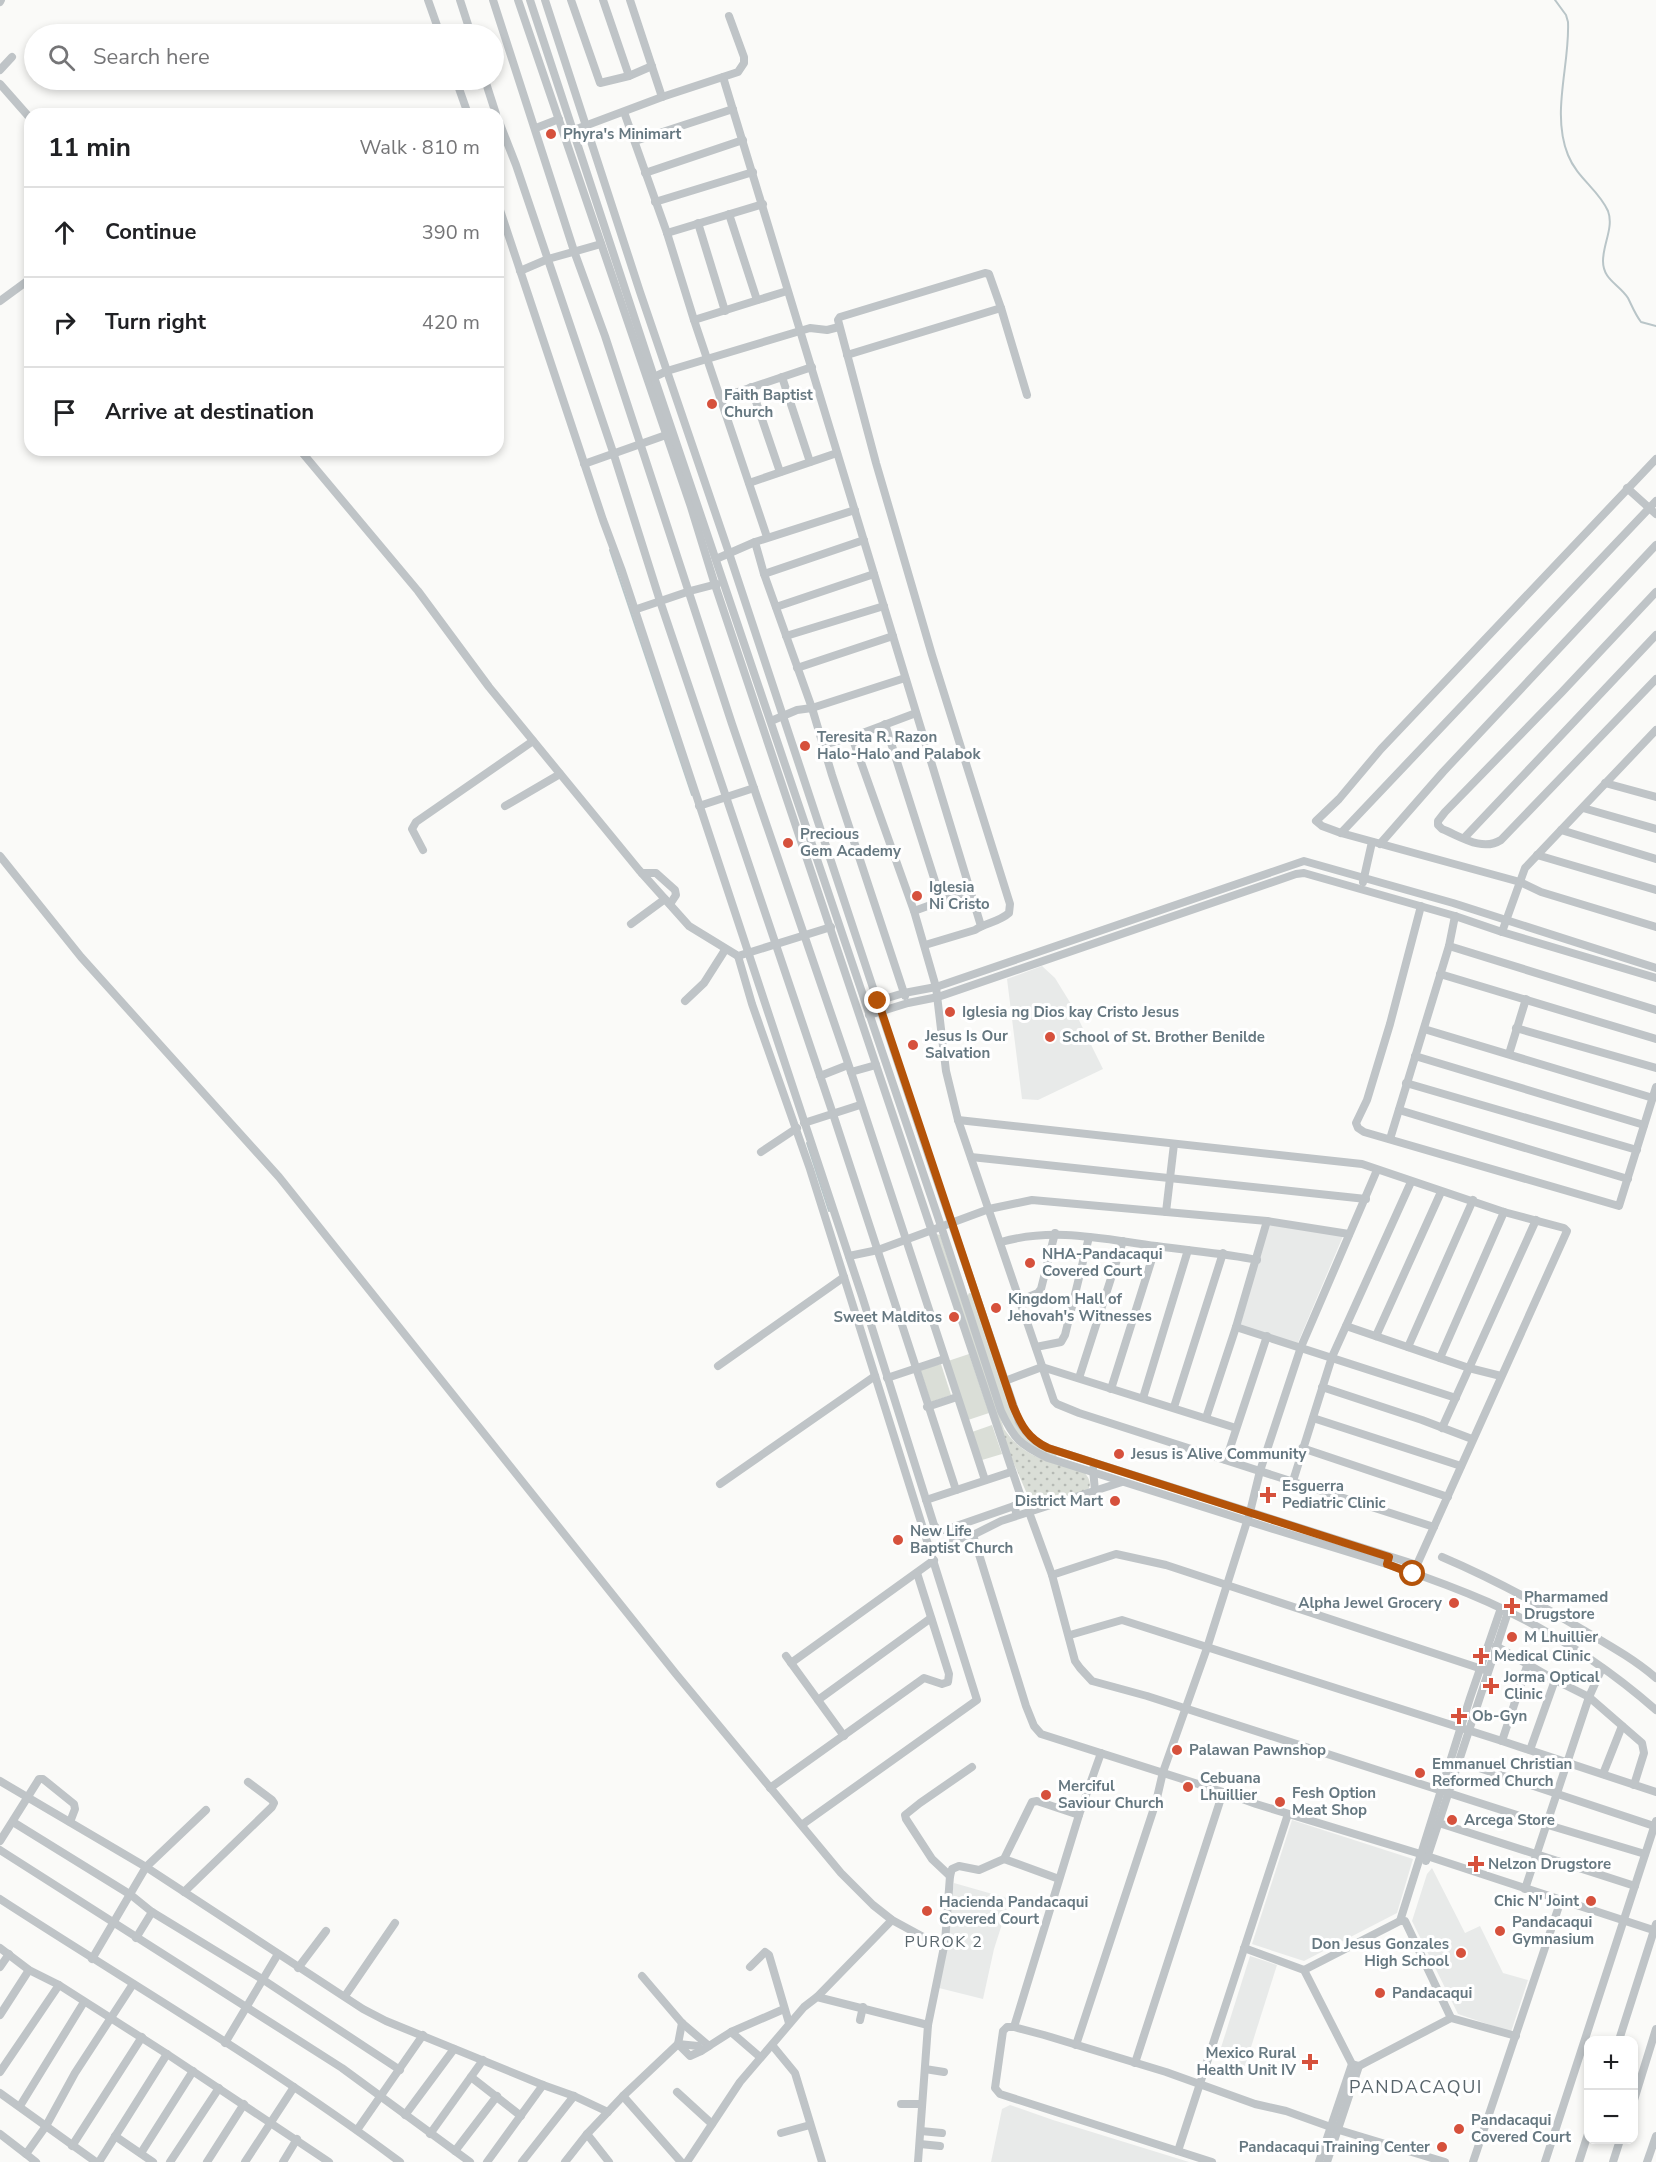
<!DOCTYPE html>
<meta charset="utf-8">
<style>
body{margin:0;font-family:"Nunito Sans",sans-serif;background:#f2f2f2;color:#202124}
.controls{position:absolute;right:18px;bottom:18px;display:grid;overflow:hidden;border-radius:12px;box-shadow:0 3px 9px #0003}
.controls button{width:54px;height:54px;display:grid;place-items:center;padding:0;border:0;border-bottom:2px solid #e0e0e0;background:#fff;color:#202124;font:30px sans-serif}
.stop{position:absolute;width:18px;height:18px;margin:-14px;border:4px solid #b45309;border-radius:50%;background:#fff}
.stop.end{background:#b45309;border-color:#fff;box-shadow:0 2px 6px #0008}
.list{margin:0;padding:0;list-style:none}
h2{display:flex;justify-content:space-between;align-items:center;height:78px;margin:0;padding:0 24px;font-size:26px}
h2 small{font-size:20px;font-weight:400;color:#757577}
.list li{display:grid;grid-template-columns:39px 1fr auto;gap:18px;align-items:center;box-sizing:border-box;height:90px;padding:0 24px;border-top:2px solid #e0e0e0}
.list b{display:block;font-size:22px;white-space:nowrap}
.list em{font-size:20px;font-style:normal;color:#757577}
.icon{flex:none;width:33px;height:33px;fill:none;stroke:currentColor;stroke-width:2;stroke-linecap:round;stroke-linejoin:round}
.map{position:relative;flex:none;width:1656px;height:2162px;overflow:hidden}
.search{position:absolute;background:#fff;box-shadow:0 3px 9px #0003;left:24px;top:24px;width:480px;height:66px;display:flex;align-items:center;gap:15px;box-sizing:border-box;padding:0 21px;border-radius:33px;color:#757577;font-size:22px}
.panel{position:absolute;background:#fff;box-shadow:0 3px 9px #0003;left:24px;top:108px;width:480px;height:348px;border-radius:18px}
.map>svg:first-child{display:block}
.built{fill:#e8eae9}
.green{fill:#daded7}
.park{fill:url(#park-dots)}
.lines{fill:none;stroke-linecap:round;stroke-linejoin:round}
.stream{stroke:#b9c5c8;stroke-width:2}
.minor{stroke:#bfc4c7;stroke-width:8}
.route{stroke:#b45309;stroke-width:8}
.poi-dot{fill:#d6513c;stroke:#fff;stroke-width:2}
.labels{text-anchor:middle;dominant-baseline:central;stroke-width:6;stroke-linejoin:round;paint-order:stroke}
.poi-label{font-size:15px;font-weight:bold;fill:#667881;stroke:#fff;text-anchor:start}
.neighbourhood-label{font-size:16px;letter-spacing:1.5px;fill:#59656c;stroke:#fff}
.quarter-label{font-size:18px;letter-spacing:1.5px;fill:#59656c;stroke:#fff}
</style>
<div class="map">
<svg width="1656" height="2162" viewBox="0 0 1656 2162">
<defs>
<pattern id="park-dots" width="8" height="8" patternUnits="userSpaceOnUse" patternTransform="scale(1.5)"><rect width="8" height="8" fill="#daded7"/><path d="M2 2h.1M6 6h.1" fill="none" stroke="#b5b9b4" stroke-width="1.8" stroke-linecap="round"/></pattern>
</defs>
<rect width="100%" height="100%" fill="#fafaf8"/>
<!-- built -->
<g class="built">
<path d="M1042 966 1055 978 1071 1004 1103 1069 1038 1100 1022 1099 1007 979Z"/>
<path d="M1269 1224 1343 1236 1297 1345 1240 1326Z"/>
<path d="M1292 1820 1413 1859 1397 1913 1304 1961 1252 1944Z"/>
<path d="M1432 1868 1465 1933 1480 1926 1503 1973 1528 1980 1511 2032 1458 2014 1412 1921 1427 1874Z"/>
<path d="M954 1883 1010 1899 994 1949 983 1999 935 1987Z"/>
<path d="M1250 1956 1277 1965 1245 2066 1218 2057Z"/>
<path d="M1010 2105 1053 2120 1189 2162H991L1002 2109Z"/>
</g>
<!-- green -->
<g class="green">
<path d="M936 1234 940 1235 1004 1429 1000 1431Z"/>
<path d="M969 1293 973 1294 975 1297 1014 1420C1020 1431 1027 1442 1040 1448 1046 1451 1052 1451 1057 1456L1055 1458 1023 1444 1005 1415 967 1297Z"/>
<path d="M969 1354 989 1413 968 1420 948 1361Z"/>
<path d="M941 1364 951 1395 931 1402 920 1369Z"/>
<path d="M992 1425 1002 1454 982 1460 972 1432Z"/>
</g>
<!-- park -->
<path class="park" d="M1004 1429C1024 1459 1052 1462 1084 1472 1089 1478 1092 1483 1088 1490L1033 1508 1000 1431Z"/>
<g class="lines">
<!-- stream -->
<g class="stream">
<path d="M1555 0 1566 15 1568 22C1570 65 1551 113 1568 155 1577 178 1599 190 1608 211 1614 227 1603 244 1603 261 1603 280 1619 284 1628 298 1632 306 1635 314 1641 322L1656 326"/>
<path d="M610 550 692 795"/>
<path d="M807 1143 829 1211"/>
</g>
<!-- minor -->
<g class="minor">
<path d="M428 0 440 34"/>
<path d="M460 0 471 34"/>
<path d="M493 0 574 251 605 336 732 724 851 1072 985 1480"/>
<path d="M518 0 691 507 715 585 1020 1494 1022 1501 1014 1506 1017 1515"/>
<path d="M530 0 654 377 941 1226 1001 1411C1014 1439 1020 1445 1048 1458 1123 1481 1198 1506 1273 1529 1345 1551 1420 1572 1488 1602 1548 1629 1607 1667 1656 1710"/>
<path d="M545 0 640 292 729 553 929 1157 1019 1422C1027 1434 1034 1442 1048 1448L1417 1565"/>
<path d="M571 0 600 83 629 76 652 66"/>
<path d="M603 0 629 76"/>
<path d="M630 0 662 97"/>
<path d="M0 2 1 0"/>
<path d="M0 70 12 57"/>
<path d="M723 77 981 926"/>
<path d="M456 80 468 114"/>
<path d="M485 80 496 114"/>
<path d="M0 84 30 118"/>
<path d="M624 112 667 233 694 320 767 537"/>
<path d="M498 119 516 165 613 452 660 601 833 1114 956 1490"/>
<path d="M536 128 559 119"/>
<path d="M574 130 662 97 738 72 744 63V57L729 16"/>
<path d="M635 141 733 109"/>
<path d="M645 173 743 140"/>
<path d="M655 202 753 172"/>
<path d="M498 204 603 520 622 571 862 1296 934 1525 938 1530H945L1014 1506"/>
<path d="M729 214 757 300"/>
<path d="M698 223 725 311"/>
<path d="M667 233 763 204"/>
<path d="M520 271 548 259 601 244"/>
<path d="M0 301 30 279"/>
<path d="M694 320 787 291"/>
<path d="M847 355 1001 308"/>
<path d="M654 377 667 371 810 328 827 330 839 327"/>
<path d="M782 377 810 462"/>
<path d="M751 387 780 472"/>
<path d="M720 398 812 367"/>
<path d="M300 450 418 591 489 687 639 870 689 926 738 956 831 927"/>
<path d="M1656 459 1381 749 1339 799 1316 821 1322 826 1341 833 1520 882 1541 892 1656 927"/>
<path d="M584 464 666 435"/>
<path d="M749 483 837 453"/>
<path d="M1627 488 1656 514"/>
<path d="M755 542 764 574 812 708 832 775 905 996"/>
<path d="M716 559 755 542 855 510"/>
<path d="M764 574 864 540"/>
<path d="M1656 592 1562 692 1445 812 1438 821V825L1442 829C1460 836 1482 852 1501 840L1656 679"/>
<path d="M776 607 874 574"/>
<path d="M634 610 690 591 717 584"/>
<path d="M786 636 884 606"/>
<path d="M797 668 893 636"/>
<path d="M771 721 797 710 812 708 905 678"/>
<path d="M885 724 941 900"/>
<path d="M852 737 914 911 936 987 946 1071 958 1120 1054 1401 1057 1404 1079 1413 1434 1527"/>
<path d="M823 745 852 737 916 713"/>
<path d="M1605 783 1656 797"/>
<path d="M505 806 560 774"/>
<path d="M699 806 754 788"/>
<path d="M1583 808 1656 829"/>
<path d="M1561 830 1656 859"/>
<path d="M1341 833 1656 501"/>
<path d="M1465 837 1656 635"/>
<path d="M1380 844 1443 772 1656 545"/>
<path d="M423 850 412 829 416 822 533 741"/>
<path d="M1537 855 1656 890"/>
<path d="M0 856 81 957 279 1177 676 1674 841 1873 873 1905 892 1920 927 1939 945 1942"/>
<path d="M642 873H656L675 890 676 895 670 904"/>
<path d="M1363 882 1372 842"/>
<path d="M1421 906 1390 1024 1367 1100 1356 1123 1358 1128 1364 1132 1619 1206 1656 1087"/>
<path d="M914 911 972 890"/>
<path d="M631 924 665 899"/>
<path d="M1502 932 1525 868 1656 730"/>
<path d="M925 945 975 930C985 923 999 922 1009 913L1010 904 932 655 876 463 838 320 840 317 985 273 989 274 1001 308 1027 395"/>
<path d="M1449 946 1656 1010"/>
<path d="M738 956 752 1004 810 1169 977 1700 803 1824"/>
<path d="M1440 974 1656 1039"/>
<path d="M685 1001 704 983 725 950"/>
<path d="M874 1002 904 993 936 987 1304 861 1453 903 1656 968"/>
<path d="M869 1015 908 1003 938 997 1296 874 1304 873 1455 916 1502 932 1656 978"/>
<path d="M1516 1028 1656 1068"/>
<path d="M1424 1029 1653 1098"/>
<path d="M1509 1054 1526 999"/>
<path d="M1415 1056 1644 1125"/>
<path d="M851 1072 876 1065"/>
<path d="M820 1076 848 1065"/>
<path d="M1406 1083 1637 1150"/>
<path d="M1399 1110 1628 1179"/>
<path d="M958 1120 1362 1164 1504 1212 1564 1228 1567 1231 1415 1569"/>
<path d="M804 1123 860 1105"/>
<path d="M1390 1139 1449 946 1455 916"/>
<path d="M761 1152 797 1128"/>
<path d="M971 1157 1366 1199"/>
<path d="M1166 1212 1174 1144"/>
<path d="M1001 1242C1054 1227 1103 1239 1156 1246 1190 1251 1223 1253 1257 1260"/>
<path d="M849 1256 878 1250 989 1209 1032 1200 1267 1221 1349 1234"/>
<path d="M1021 1300 1038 1293 1041 1289 1055 1233"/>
<path d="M1346 1326 1469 1368 1501 1376"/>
<path d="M1236 1327 1456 1398"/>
<path d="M1376 1336 1441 1192"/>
<path d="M1036 1347 1061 1342 1065 1335 1089 1237"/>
<path d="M1408 1347 1473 1200"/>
<path d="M1440 1358 1504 1212"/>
<path d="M718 1366 844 1277"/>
<path d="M887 1378 944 1359"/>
<path d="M1079 1378 1123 1241"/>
<path d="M1005 1381 1042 1367 1236 1428"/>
<path d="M1322 1387 1422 1420 1472 1439"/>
<path d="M1111 1389 1156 1246"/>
<path d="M1143 1398 1188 1250"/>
<path d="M927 1407 957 1397"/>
<path d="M1174 1407 1223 1253"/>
<path d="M1206 1418 1236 1327 1267 1221"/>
<path d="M1313 1418 1461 1466"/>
<path d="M1442 1428 1536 1220"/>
<path d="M1302 1448 1448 1497"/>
<path d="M1226 1460 1267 1336"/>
<path d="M1093 1469 1095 1491"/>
<path d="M1293 1481 1332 1357 1411 1182"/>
<path d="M720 1484 875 1376"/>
<path d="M926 1500 1011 1472"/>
<path d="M1029 1512 1052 1575 1075 1661 1080 1668 1092 1681 1147 1696 1548 1825 1645 1854"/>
<path d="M973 1535 1026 1706 1034 1726 1041 1734 1223 1792 1256 1804 1427 1856 1656 1931"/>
<path d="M953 1541 973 1535 1001 1521 1122 1482"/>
<path d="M1442 1557C1489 1577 1534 1601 1578 1627 1605 1643 1633 1658 1656 1678"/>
<path d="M1052 1575 1116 1554 1166 1565 1488 1671"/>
<path d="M1070 1635 1122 1620 1502 1741 1656 1792"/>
<path d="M1496 1646 1555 1680 1589 1697 1642 1743 1644 1753 1634 1785"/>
<path d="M786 1656 844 1736"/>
<path d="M791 1663 934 1560"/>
<path d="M818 1700 931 1618"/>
<path d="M1502 1741 1528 1663"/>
<path d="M1530 1750 1555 1680"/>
<path d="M1458 1761 1654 1826"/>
<path d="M1603 1774 1622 1726"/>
<path d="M0 1781 146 1867 363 2009 386 2021 543 2085 574 2096 608 2112"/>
<path d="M770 1788 924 1678 942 1684 948 1682 949 1674 917 1573"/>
<path d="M13 1822 131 1895 152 1912 262 1979 400 2070"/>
<path d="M1439 1823 1635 1886"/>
<path d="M0 1841 39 1779H43L74 1804 75 1809 70 1822"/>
<path d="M0 1850 342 2068 470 2162"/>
<path d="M1004 1859 1059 1879"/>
<path d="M1426 1861 1508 1612"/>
<path d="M950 1876 932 1859 906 1819 905 1815 920 1803 972 1767"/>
<path d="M1525 1889 1589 1697 1602 1668"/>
<path d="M184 1892 272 1807 274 1803 272 1800 248 1782"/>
<path d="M0 1899C134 1986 272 2066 400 2162"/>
<path d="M1400 1921 1470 1698 1501 1608"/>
<path d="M136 1938 152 1912"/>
<path d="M0 1948 29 1970 59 1985 167 2054 329 2162"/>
<path d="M1244 1948 1304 1970 1352 2064 1359 2066 1451 2018 1516 2036"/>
<path d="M92 1959 146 1867 206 1810"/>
<path d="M0 1967 9 1954"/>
<path d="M750 1967 765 1952 769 1955 789 2023"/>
<path d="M298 1968 326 1931"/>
<path d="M1304 1970 1400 1921H1405L1451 2018"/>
<path d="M642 1976 682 2023 709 2046 731 2032 784 2009"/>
<path d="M345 1996 395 1923"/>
<path d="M817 1997 892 1920"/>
<path d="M0 2015 29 1970"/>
<path d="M860 2020 863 2007"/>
<path d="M682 2023 678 2044 690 2056 701 2051"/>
<path d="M1014 2027 1079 1815 1101 1753"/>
<path d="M731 2032 760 2057"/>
<path d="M1619 2040 1656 1924"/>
<path d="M225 2043 278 1954"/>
<path d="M772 2045 795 2073 822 2162"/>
<path d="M1076 2045 1156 1802 1163 1772 1207 1648 1250 1512 1260 1471 1301 1347 1377 1170"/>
<path d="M1135 2063 1223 1792"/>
<path d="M925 2069 944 2072"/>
<path d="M0 2072 59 1985"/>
<path d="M471 2077 521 2116"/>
<path d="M677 2092 712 2124"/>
<path d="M0 2093 96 2162"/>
<path d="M623 2096 678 2044 698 2046 701 2051 709 2046"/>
<path d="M1634 2100 1656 2029"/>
<path d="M901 2104H922"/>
<path d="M20 2106 84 2002"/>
<path d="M405 2115 454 2049"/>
<path d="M357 2130 423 2035"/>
<path d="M921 2131 942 2133"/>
<path d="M781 2133 810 2125"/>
<path d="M0 2134 26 2154 46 2126 75 2073 133 1984"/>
<path d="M430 2134 483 2060"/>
<path d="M587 2134 609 2162"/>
<path d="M115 2136 153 2162"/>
<path d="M920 2144 940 2146"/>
<path d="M72 2146 142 2037"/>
<path d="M455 2151 497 2096"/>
<path d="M1178 2151 1288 1814"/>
<path d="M141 2153 193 2071"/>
<path d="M26 2154 36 2162"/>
<path d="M99 2162 167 2054"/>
<path d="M170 2162 219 2088"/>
<path d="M207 2162 244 2104"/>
<path d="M245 2162 294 2087"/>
<path d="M283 2162 297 2139"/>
<path d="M487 2162 543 2085"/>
<path d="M522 2162 574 2096"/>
<path d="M565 2162 587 2134 623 2096 681 2162"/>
<path d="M687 2162 740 2082 804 2007 817 1997 928 2025"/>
<path d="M918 2162 928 2025 945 1942 950 1876 952 1869 959 1866 979 1870 1004 1859 1032 1802 1037 1801 1079 1815"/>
<path d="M1212 2162 1000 2094 995 2088 1003 2031 1007 2027H1014L1044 2035 1166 2072 1255 2104 1286 2111 1339 2130 1445 2162"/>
<path d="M1319 2162 1352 2064"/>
<path d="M1327 2162 1359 2066"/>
<path d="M1473 2162 1561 1900"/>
<path d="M1545 2162 1656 1821"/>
<path d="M1579 2162 1588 2134"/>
<path d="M1613 2162 1620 2140"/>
<path d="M1647 2162 1656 2136"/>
</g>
</g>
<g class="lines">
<!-- route -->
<path class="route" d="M878 1001 1013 1406C1021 1425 1028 1439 1048 1448L1389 1557 1387 1564 1413 1574"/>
</g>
<!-- markers -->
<g class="poi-dot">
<circle cx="551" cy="134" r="6"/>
<circle cx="712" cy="404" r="6"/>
<circle cx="805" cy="746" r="6"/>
<circle cx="788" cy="843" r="6"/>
<circle cx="917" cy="896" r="6"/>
<circle cx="950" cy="1012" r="6"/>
<circle cx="1050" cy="1037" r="6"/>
<circle cx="913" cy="1045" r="6"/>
<circle cx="1030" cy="1263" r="6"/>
<circle cx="996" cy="1308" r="6"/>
<circle cx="954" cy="1317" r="6"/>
<circle cx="1119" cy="1454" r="6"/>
<path d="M1265 1486h6v6h6v6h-6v6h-6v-6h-6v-6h6z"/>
<circle cx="1115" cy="1501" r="6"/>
<circle cx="898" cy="1540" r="6"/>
<circle cx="1454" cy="1603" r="6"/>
<path d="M1509 1597h6v6h6v6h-6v6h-6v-6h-6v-6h6z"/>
<circle cx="1512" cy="1637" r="6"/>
<path d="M1478 1647h6v6h6v6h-6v6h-6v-6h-6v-6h6z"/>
<path d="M1488 1677h6v6h6v6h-6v6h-6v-6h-6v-6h6z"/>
<path d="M1456 1707h6v6h6v6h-6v6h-6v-6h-6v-6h6z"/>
<circle cx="1177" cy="1750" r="6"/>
<circle cx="1420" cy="1773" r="6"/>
<circle cx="1188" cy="1787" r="6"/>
<circle cx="1046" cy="1795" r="6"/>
<circle cx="1280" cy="1802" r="6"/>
<circle cx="1452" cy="1820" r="6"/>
<path d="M1473 1855h6v6h6v6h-6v6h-6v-6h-6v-6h6z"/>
<circle cx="1591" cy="1901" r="6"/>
<circle cx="927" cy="1911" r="6"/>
<circle cx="1500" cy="1931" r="6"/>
<circle cx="1461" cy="1953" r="6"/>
<circle cx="1380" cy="1993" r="6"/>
<path d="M1307 2053h6v6h6v6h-6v6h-6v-6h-6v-6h6z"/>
<circle cx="1459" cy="2129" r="6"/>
<circle cx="1442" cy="2147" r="6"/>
</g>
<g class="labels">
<!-- poi labels -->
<g class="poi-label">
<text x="563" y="134">Phyra's Minimart</text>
<text x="724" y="395">Faith Baptist<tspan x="724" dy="17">Church</tspan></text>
<text x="817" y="737">Teresita R. Razon<tspan x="817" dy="17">Halo-Halo and Palabok</tspan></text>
<text x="800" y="834">Precious<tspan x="800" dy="17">Gem Academy</tspan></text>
<text x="929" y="887">Iglesia<tspan x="929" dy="17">Ni Cristo</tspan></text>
<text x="962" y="1012">Iglesia ng Dios kay Cristo Jesus</text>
<text x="925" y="1036">Jesus Is Our<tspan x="925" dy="17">Salvation</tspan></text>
<text x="1062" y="1037">School of St. Brother Benilde</text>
<text x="1042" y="1254">NHA-Pandacaqui<tspan x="1042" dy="17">Covered Court</tspan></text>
<text x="1008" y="1299">Kingdom Hall of<tspan x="1008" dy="17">Jehovah's Witnesses</tspan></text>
<text x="942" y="1317" text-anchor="end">Sweet Malditos</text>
<text x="1131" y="1454">Jesus is Alive Community</text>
<text x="1282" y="1486">Esguerra<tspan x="1282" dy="17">Pediatric Clinic</tspan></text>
<text x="1103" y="1501" text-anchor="end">District Mart</text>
<text x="910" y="1531">New Life<tspan x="910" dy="17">Baptist Church</tspan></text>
<text x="1524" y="1597">Pharmamed<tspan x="1524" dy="17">Drugstore</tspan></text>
<text x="1442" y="1603" text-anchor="end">Alpha Jewel Grocery</text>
<text x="1524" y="1637">M Lhuillier</text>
<text x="1494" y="1656">Medical Clinic</text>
<text x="1504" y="1677">Jorma Optical<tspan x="1504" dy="17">Clinic</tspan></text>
<text x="1472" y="1716">Ob-Gyn</text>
<text x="1189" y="1750">Palawan Pawnshop</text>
<text x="1432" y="1764">Emmanuel Christian<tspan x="1432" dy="17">Reformed Church</tspan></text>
<text x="1200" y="1778">Cebuana<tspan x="1200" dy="17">Lhuillier</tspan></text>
<text x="1058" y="1786">Merciful<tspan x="1058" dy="17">Saviour Church</tspan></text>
<text x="1292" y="1793">Fesh Option<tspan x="1292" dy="17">Meat Shop</tspan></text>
<text x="1464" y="1820">Arcega Store</text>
<text x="1488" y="1864">Nelzon Drugstore</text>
<text x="1579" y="1901" text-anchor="end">Chic N' Joint</text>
<text x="939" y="1902">Hacienda Pandacaqui<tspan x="939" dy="17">Covered Court</tspan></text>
<text x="1512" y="1922">Pandacaqui<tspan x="1512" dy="17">Gymnasium</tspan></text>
<text x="1449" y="1944" text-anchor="end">Don Jesus Gonzales<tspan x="1449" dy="17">High School</tspan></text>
<text x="1392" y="1993">Pandacaqui</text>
<text x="1296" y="2053" text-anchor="end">Mexico Rural<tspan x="1296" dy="17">Health Unit IV</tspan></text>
<text x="1471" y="2120">Pandacaqui<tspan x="1471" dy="17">Covered Court</tspan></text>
<text x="1430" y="2147" text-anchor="end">Pandacaqui Training Center</text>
</g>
<!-- neighbourhood labels -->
<g class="neighbourhood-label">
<text x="944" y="1942">PUROK 2</text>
</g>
<!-- quarter labels -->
<g class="quarter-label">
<text x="1416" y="2087">PANDACAQUI</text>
</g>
</g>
</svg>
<div class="controls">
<button>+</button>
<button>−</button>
</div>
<div class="stop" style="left:1413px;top:1574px"></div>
<div class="stop end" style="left:878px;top:1001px"></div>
<div class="search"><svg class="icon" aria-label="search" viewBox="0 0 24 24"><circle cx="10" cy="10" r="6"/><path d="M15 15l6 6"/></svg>Search here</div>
<section class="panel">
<h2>11 min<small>Walk · 810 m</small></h2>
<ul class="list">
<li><svg class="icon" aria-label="ahead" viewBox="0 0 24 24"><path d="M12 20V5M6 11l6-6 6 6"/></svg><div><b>Continue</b></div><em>390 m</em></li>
<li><svg class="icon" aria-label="right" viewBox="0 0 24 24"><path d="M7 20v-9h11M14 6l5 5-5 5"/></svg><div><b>Turn right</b></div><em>420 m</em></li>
<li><svg class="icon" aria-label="arrive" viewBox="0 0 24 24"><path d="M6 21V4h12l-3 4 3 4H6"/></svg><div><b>Arrive at destination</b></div></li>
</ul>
</section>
</div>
